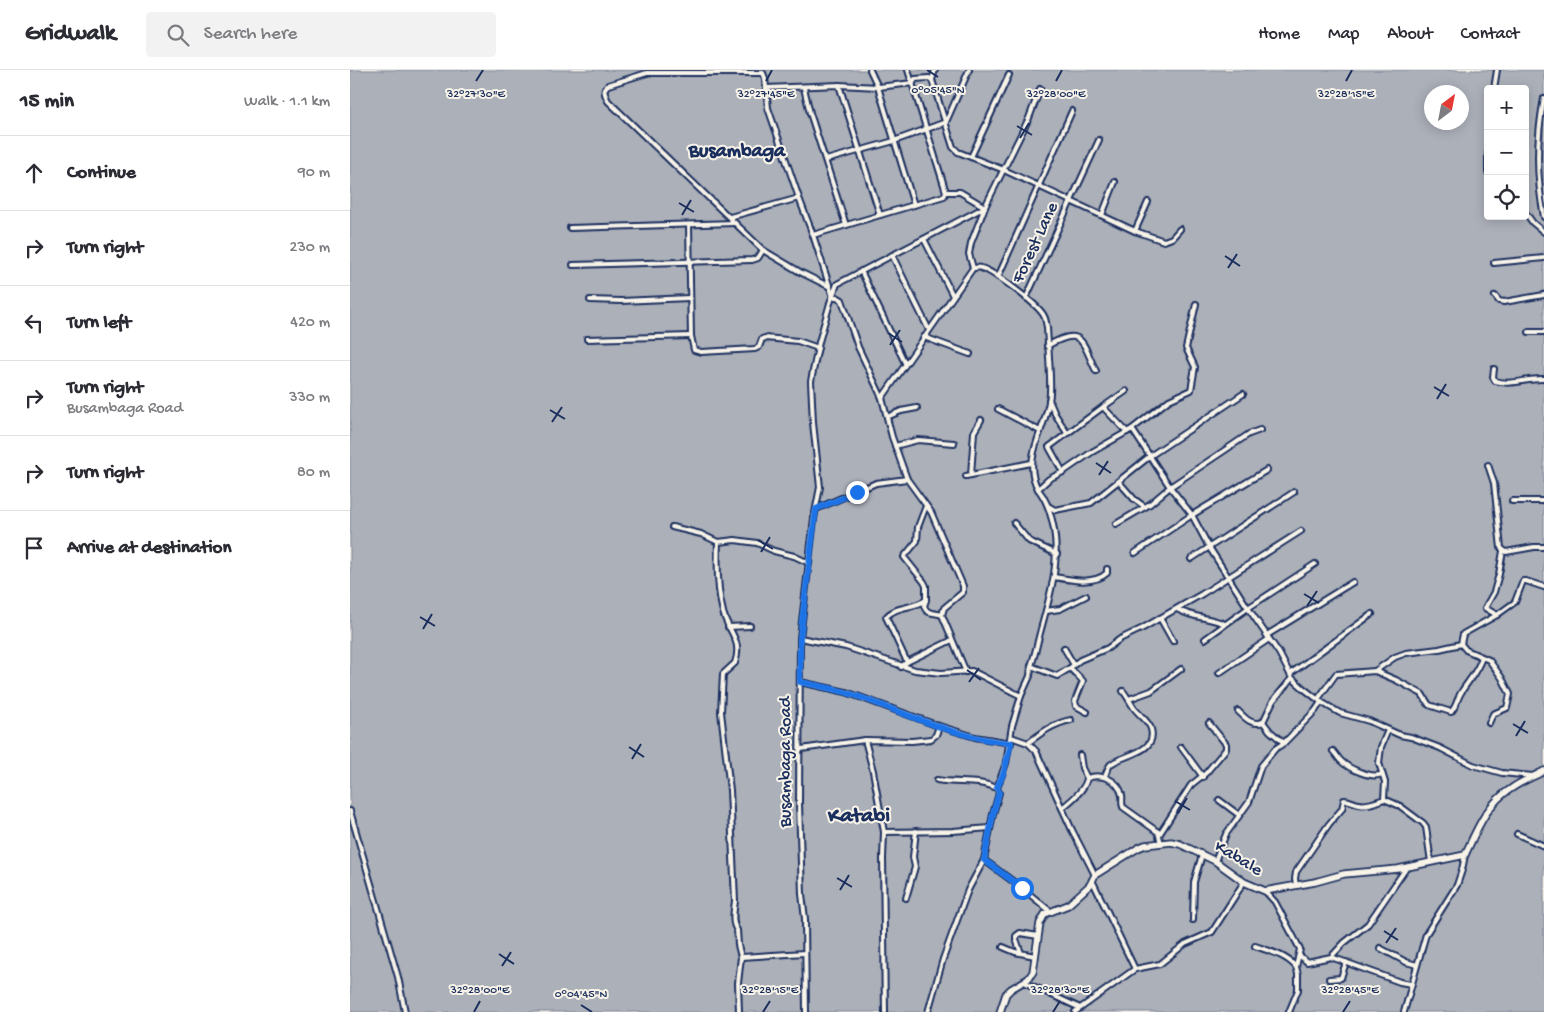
<!DOCTYPE html>
<meta charset="utf-8">
<style>
body{margin:0;font-family:"Gochi Hand",sans-serif;background:#f2f2f3;color:#2b2b33}
.controls{position:absolute;right:15px;top:15px;display:grid;overflow:hidden;border-radius:5px;box-shadow:0 2px 12px #0003}
.controls button{width:45px;height:45px;display:grid;place-items:center;padding:0;border:0;border-bottom:1px solid #e1e1e2;background:#fff;color:#2b2b33;font:25px sans-serif}
.compass{position:absolute;left:1074px;top:15px;width:45px;height:45px;border-radius:50%;background:#fff;box-shadow:0 2px 12px #0003;rotate:32deg}
.stop{position:absolute;width:15px;height:15px;margin:-11px;border:4px solid #1a73e8;border-radius:50%;background:#fff}
.stop.end{background:#1a73e8;border-color:#fff;box-shadow:0 1px 5px #0008}
.list{margin:0;padding:0;list-style:none}
h2{display:flex;justify-content:space-between;align-items:center;height:65px;margin:0;padding:0 20px;font-size:21px}
h2 small{font-size:16px;font-weight:400;color:#7c7c81}
.list li{display:grid;grid-template-columns:32px 1fr auto;gap:15px;align-items:center;box-sizing:border-box;height:75px;padding:0 20px;border-top:1px solid #e1e1e2}
.list b{display:block;font-size:19px;white-space:nowrap}
.list p{margin:0;font-size:16px;white-space:nowrap;color:#7c7c81}
.list em{font-size:16px;font-style:normal;color:#7c7c81}
.icon{flex:none;width:28px;height:28px;fill:none;stroke:currentColor;stroke-width:2;stroke-linecap:round;stroke-linejoin:round}
.map{position:relative;flex:none;width:1194px;height:942px;overflow:hidden}
header{display:flex;align-items:center;gap:30px;box-sizing:border-box;height:70px;padding:0 25px;background:#fff;border-bottom:1px solid #e1e1e2}
header strong{font-size:24px}
nav{display:flex;gap:28px;margin-inline-start:auto;font-size:18px}
.search{width:350px;height:45px;background:#f2f2f3;display:flex;align-items:center;gap:12px;box-sizing:border-box;padding:0 18px;border-radius:5px;color:#7c7c81;font-size:19px}
main{display:flex}
aside{flex:1;background:#fff}
.map>svg:first-child{display:block}
.water{fill:#acb0b9;stroke:#727c95;fill-rule:evenodd}
.lines{fill:none;stroke-linecap:round;stroke-linejoin:round}
.street-casing{stroke:#1b2f5e;stroke-width:8}
.secondary-casing{stroke:#1b2f5e;stroke-width:9}
.street{stroke:#f7f3e8;stroke-width:4}
.secondary{stroke:#f7f3e8;stroke-width:5.5}
.route{stroke:#1a73e8;stroke-width:6}
.ticks{fill:none;stroke:#1b2f5e;stroke-width:2}
.labels{text-anchor:middle;dominant-baseline:central;stroke-width:4;stroke-linejoin:round;paint-order:stroke}
.street-label{font-size:18px;fill:#1b2f5e;stroke:#f7f3e8}
.quarter-label{font-size:20px;font-weight:bold;fill:#1b2f5e;stroke:#f7f3e8}
.district-label{font-size:22px;font-weight:bold;fill:#1b2f5e;stroke:#f7f3e8}
.ticks-label{font-size:12px;text-anchor:middle;fill:#1b2f5e;stroke:#f7f3e8;stroke-width:4;stroke-linejoin:round;paint-order:stroke}
</style>
<header>
<strong>Gridwalk</strong>
<div class="search"><svg class="icon" aria-label="search" viewBox="0 0 24 24"><circle cx="10" cy="10" r="6"/><path d="M15 15l6 6"/></svg>Search here</div>
<nav><a>Home</a><a>Map</a><a>About</a><a>Contact</a></nav>
</header>
<main>
<aside>
<h2>15 min<small>Walk · 1.1 km</small></h2>
<ul class="list">
<li><svg class="icon" aria-label="ahead" viewBox="0 0 24 24"><path d="M12 20V5M6 11l6-6 6 6"/></svg><div><b>Continue</b></div><em>90 m</em></li>
<li><svg class="icon" aria-label="right" viewBox="0 0 24 24"><path d="M7 20v-9h11M14 6l5 5-5 5"/></svg><div><b>Turn right</b></div><em>230 m</em></li>
<li><svg class="icon" aria-label="left" viewBox="0 0 24 24"><path d="M17 20v-9H6M10 6l-5 5 5 5"/></svg><div><b>Turn left</b></div><em>420 m</em></li>
<li><svg class="icon" aria-label="right" viewBox="0 0 24 24"><path d="M7 20v-9h11M14 6l5 5-5 5"/></svg><div><b>Turn right</b><p>Busambaga Road</p></div><em>330 m</em></li>
<li><svg class="icon" aria-label="right" viewBox="0 0 24 24"><path d="M7 20v-9h11M14 6l5 5-5 5"/></svg><div><b>Turn right</b></div><em>80 m</em></li>
<li><svg class="icon" aria-label="arrive" viewBox="0 0 24 24"><path d="M6 21V4h12l-3 4 3 4H6"/></svg><div><b>Arrive at destination</b></div></li>
</ul>
</aside>
<div class="map">
<svg width="1194" height="942" viewBox="0 0 1194 942">
<rect width="100%" height="100%" fill="#f7f3e8"/>
<filter id="ink" filterUnits="userSpaceOnUse"><feTurbulence type="fractalNoise" baseFrequency=".02" numOctaves="2"/><feDisplacementMap in="SourceGraphic" scale="10" xChannelSelector="R" yChannelSelector="G"/><feConvolveMatrix kernelMatrix="1 2 1 2 8 2 1 2 1" color-interpolation-filters="sRGB"/></filter>
<g filter="url(#ink)">
<!-- water -->
<path class="water" d="M0 0H1194V942H0ZM1138 19H1175V146H1138ZM1082 22H1112V52H1082Z"/>
<g class="lines">
<defs>
<g id="street">
<path d="M520 0 528 17 563 13 565 9 579 8 582 10 603 77 608 82 654 100 785 161 814 171 822 168 830 159"/>
<path d="M582 10 585 0"/>
<path d="M489 15 530 145"/>
<path d="M416 18 489 15 528 17 564 135"/>
<path d="M454 18 460 43 496 155"/>
<path d="M1144 19 1147 0"/>
<path d="M1194 28C1186 70 1186 105 1194 147"/>
<path d="M1138 83V102"/>
<path d="M621 87 659 5"/>
<path d="M476 90 544 71 596 52 619 0"/>
<path d="M1175 142 1183 153 1194 162"/>
<path d="M752 145 765 112"/>
<path d="M380 147 449 128"/>
<path d="M339 155 341 266 344 280 351 282 405 279 409 277 412 269 415 268 448 271 468 278"/>
<path d="M220 158 385 153"/>
<path d="M785 161 798 132"/>
<path d="M463 165 449 128 418 38 415 8 413 3H297L258 15C252 20 255 24 258 31L413 180 450 202 480 217"/>
<path d="M574 169 603 226"/>
<path d="M542 185 579 260"/>
<path d="M1144 193 1194 188"/>
<path d="M223 195 402 190 408 188 413 180"/>
<path d="M623 198 619 184 621 173 635 137 679 48 690 19"/>
<path d="M511 201 555 293"/>
<path d="M648 207 722 41"/>
<path d="M1145 226 1149 231 1154 232 1194 225"/>
<path d="M483 227H487L492 230 508 277 532 328 623 198C626 198 629 197 631 198 643 201 689 235 694 246 696 249 696 254 697 257 698 279 701 302 700 323 699 356 670 387 688 419"/>
<path d="M483 227 463 165 594 126 596 122 558 0"/>
<path d="M676 228 749 70"/>
<path d="M240 230 271 231 339 228"/>
<path d="M1179 262H1194"/>
<path d="M574 267 620 284"/>
<path d="M237 269 341 266"/>
<path d="M697 276C733 256 731 270 746 301"/>
<path d="M1144 299 1143 307 1145 311C1164 316 1176 308 1194 309"/>
<path d="M532 328 542 367 557 409 581 442 613 516V522L594 538 592 545 616 602"/>
<path d="M699 330 705 344 717 363"/>
<path d="M753 337 776 321"/>
<path d="M648 339 690 361"/>
<path d="M537 347 551 341 567 338"/>
<path d="M782 359 819 330 841 320 845 297 836 278 846 234"/>
<path d="M545 376 568 370 604 373"/>
<path d="M1138 395 1144 413 1151 478 1156 482 1184 477H1194"/>
<path d="M713 402 699 377 753 337 777 362"/>
<path d="M621 405 624 362 631 350"/>
<path d="M616 406 681 393"/>
<path d="M769 412 784 429 795 437"/>
<path d="M1162 431H1194"/>
<path d="M698 436 705 440 741 433 800 386 893 324"/>
<path d="M466 439 526 413 557 409"/>
<path d="M664 453 679 471 707 484"/>
<path d="M766 454 800 434 820 417 899 364 910 360"/>
<path d="M322 457 351 464 368 472"/>
<path d="M785 483 842 445 917 400"/>
<path d="M841 489 944 422"/>
<path d="M704 507C721 510 744 515 757 503V499"/>
<path d="M576 530 574 536C577 545 584 542 592 545"/>
<path d="M827 539C842 548 859 547 875 554"/>
<path d="M696 541 710 539 736 526"/>
<path d="M1147 545 1135 538 1144 522 1149 504 1153 481"/>
<path d="M810 548 823 571"/>
<path d="M378 557 400 556"/>
<path d="M917 565 1003 512"/>
<path d="M450 568 496 577 565 600 591 603 622 601 671 626"/>
<path d="M855 569 898 538 965 494"/>
<path d="M1111 574 1113 564 1147 545 1165 532 1173 511H1176L1194 517"/>
<path d="M714 578 724 595"/>
<path d="M557 592 536 547C547 535 563 539 576 530V516L574 512 554 487 567 471 568 457 576 436"/>
<path d="M681 596 707 606 720 598 730 590 758 578 770 569 793 558 852 524 951 461"/>
<path d="M551 597 557 592 602 570"/>
<path d="M720 598 733 611 725 631 726 636 737 642"/>
<path d="M1025 601 1045 587 1056 583 1089 579 1111 574 1116 580 1139 590 1152 608 1160 624 1157 638 1143 644 1139 653"/>
<path d="M869 603 919 569"/>
<path d="M940 604 1022 544"/>
<path d="M450 612 496 622 589 656"/>
<path d="M779 629 801 621 831 599"/>
<path d="M968 629 986 604 1025 601 1046 610 1072 624 1079 635 1101 642C1107 636 1107 628 1112 621 1119 610 1128 601 1132 587"/>
<path d="M888 641C895 648 902 656 913 652L920 661 934 673"/>
<path d="M913 652 923 631 942 608"/>
<path d="M661 667 678 673 686 681 722 760 745 805"/>
<path d="M515 670 523 701 534 762 533 788 535 942"/>
<path d="M678 673C691 663 704 653 721 650"/>
<path d="M831 677 853 707"/>
<path d="M451 679 515 670 562 671 581 669 586 665 589 656 625 667 661 673"/>
<path d="M983 681C986 684 988 688 991 691 999 699 1022 709 1032 704"/>
<path d="M730 685 732 698 737 708"/>
<path d="M755 706C756 703 758 698 760 695 769 685 808 684 801 659 799 651 789 645 784 638 780 632 777 626 773 621"/>
<path d="M587 710C609 714 626 709 647 718"/>
<path d="M1034 729 1050 736 1073 753 1076 757 1081 792"/>
<path d="M869 730 889 745"/>
<path d="M712 738C721 731 736 719 737 708 751 703 768 709 772 725 773 730 771 732 773 737L808 762 811 773"/>
<path d="M0 741 48 907 55 942"/>
<path d="M534 762 603 761 640 758"/>
<path d="M1167 764 1194 776"/>
<path d="M809 765 841 715 856 703 876 679V674L859 653"/>
<path d="M634 790 672 818 700 841"/>
<path d="M865 791 876 764 899 732 911 696 925 679 934 673 965 641 971 632"/>
<path d="M742 810 785 899"/>
<path d="M946 815 945 809 946 802 979 754 992 739 994 730C1000 730 1003 733 1009 734 1017 736 1026 732 1034 729L1035 712 1029 693 1031 677 1038 660"/>
<path d="M915 821 925 832 950 879 946 897 948 904V920L939 942"/>
<path d="M556 828 565 797 563 787 566 761"/>
<path d="M843 850 844 812 852 785"/>
<path d="M905 876C919 881 936 885 946 897"/>
<path d="M653 877 665 882 685 886"/>
<path d="M1030 878 1056 892 1067 895"/>
<path d="M455 883 391 887 388 875 387 860C381 853 384 840 385 831L380 720 371 642 373 604 385 593C393 570 378 562 373 542 367 519 367 494 368 472L385 470 407 473 424 481 444 486 459 493"/>
<path d="M671 883 666 869V866L670 863 688 866"/>
<path d="M949 885 957 892 981 887 1050 912 1061 914"/>
<path d="M981 887 994 873 1018 854 1057 797"/>
<path d="M979 909 991 908 996 892"/>
<path d="M674 912 730 938"/>
<path d="M389 942 388 913 391 887"/>
<path d="M456 942 455 849 452 824 449 733 450 568 464 448 470 417 463 353 461 311 469 272 480 233 487 214 635 137 610 122H596"/>
<path d="M578 942 593 889 618 820 634 790 643 744 649 723 647 718 656 693 662 656 671 626 680 606 681 596C685 585 687 574 690 563 700 525 712 490 702 450 699 438 696 429 688 419L699 409 713 402 742 382 782 359 820 417 842 445 859 477 898 538 929 583 942 608 953 618 971 632 990 643 1019 651 1050 665 1061 667 1090 678 1123 695 1152 703 1183 706"/>
<path d="M725 942 785 899 810 894 835 874 862 862 894 812"/>
<path d="M1054 942 1076 864 1107 815 1112 800 1115 785"/>
</g>
<path id="secondary" d="M650 942 656 924 661 919 678 909 683 902 690 853 695 844 718 835 740 815 745 805 788 778 795 775 821 772 830 774 865 791 894 812 915 821 965 812 994 804 1048 799 1115 785C1127 759 1137 733 1162 718 1172 711 1183 707 1194 701"/>
</defs>
<!-- street casing -->
<use href="#street" class="street-casing"/>
<!-- secondary casing -->
<use href="#secondary" class="secondary-casing"/>
<!-- street -->
<use href="#street" class="street"/>
<!-- secondary -->
<use href="#secondary" class="secondary"/>
</g>
</g>
<g class="lines" filter="url(#ink)">
<!-- route -->
<path class="route" d="M507 422 466 439 450 568V612C465 615 480 618 495 622 550 640 603 668 661 673L654 702 647 718 649 722 643 744 634 790 672 818"/>
</g>
<!-- ticks -->
<path class="ticks" d="M577 0 588 7M126 11 133 0M416 11 422 0M706 11 712 0M996 11 1002 0M667 56 682 65M670 68 679 53M329 133 344 142M332 145 341 130M875 186 890 196M878 198 887 184M538 263 552 272M540 275 550 260M1084 317 1099 326M1087 329 1096 314M200 340 215 349M202 352 212 337M746 393 761 403M749 405 758 391M408 470 423 479M411 482 420 467M954 524 969 533M957 536 967 521M70 547 85 556M73 559 82 544M617 600 631 610M619 612 629 598M1163 654 1178 663M1166 666 1175 651M279 677 294 687M282 689 291 674M825 731 840 740M828 743 837 728M487 808 502 817M490 820 499 805M1034 861 1048 870M1036 873 1046 858M149 884 164 894M152 896 161 882M231 935 242 942M124 942 130 931M413 942 420 931M703 942 710 931M993 942 1000 931"/>
<g class="labels">
<!-- street labels -->
<g class="street-label">
<text transform="translate(686 173) rotate(-65)">Forest Lane</text>
<text transform="translate(436 692) rotate(-90)">Busambaga Road</text>
<text transform="translate(888 789) rotate(31)">Kabale</text>
</g>
<!-- quarter labels -->
<g class="quarter-label">
<text x="387" y="82">Busambaga</text>
</g>
<!-- district labels -->
<g class="district-label">
<text x="509" y="747">Katabi</text>
</g>
</g>
<g class="ticks-label">
<text x="588" y="23">0°05'45"N</text>
<text x="126" y="27">32°27'30"E</text>
<text x="416" y="27">32°27'45"E</text>
<text x="706" y="27">32°28'00"E</text>
<text x="996" y="27">32°28'15"E</text>
<text x="130" y="923">32°28'00"E</text>
<text x="420" y="923">32°28'15"E</text>
<text x="710" y="923">32°28'30"E</text>
<text x="1000" y="923">32°28'45"E</text>
<text x="231" y="927">0°04'45"N</text>
</g>
</svg>
<div class="controls">
<button>+</button>
<button>−</button>
<button><svg class="icon" aria-label="locate" viewBox="0 0 24 24"><circle cx="12" cy="12" r="6"/><path d="M12 2v4M12 18v4M2 12h4M18 12h4"/></svg></button>
</div>
<svg class="compass" viewBox="-18 -18 36 36"><path d="M0-13l5 13h-10z" fill="#e53935"/><path d="M0 13l5-13h-10z" fill="#7c7c81"/></svg>
<div class="stop" style="left:672px;top:818px"></div>
<div class="stop end" style="left:507px;top:422px"></div>
</div>
</main>
